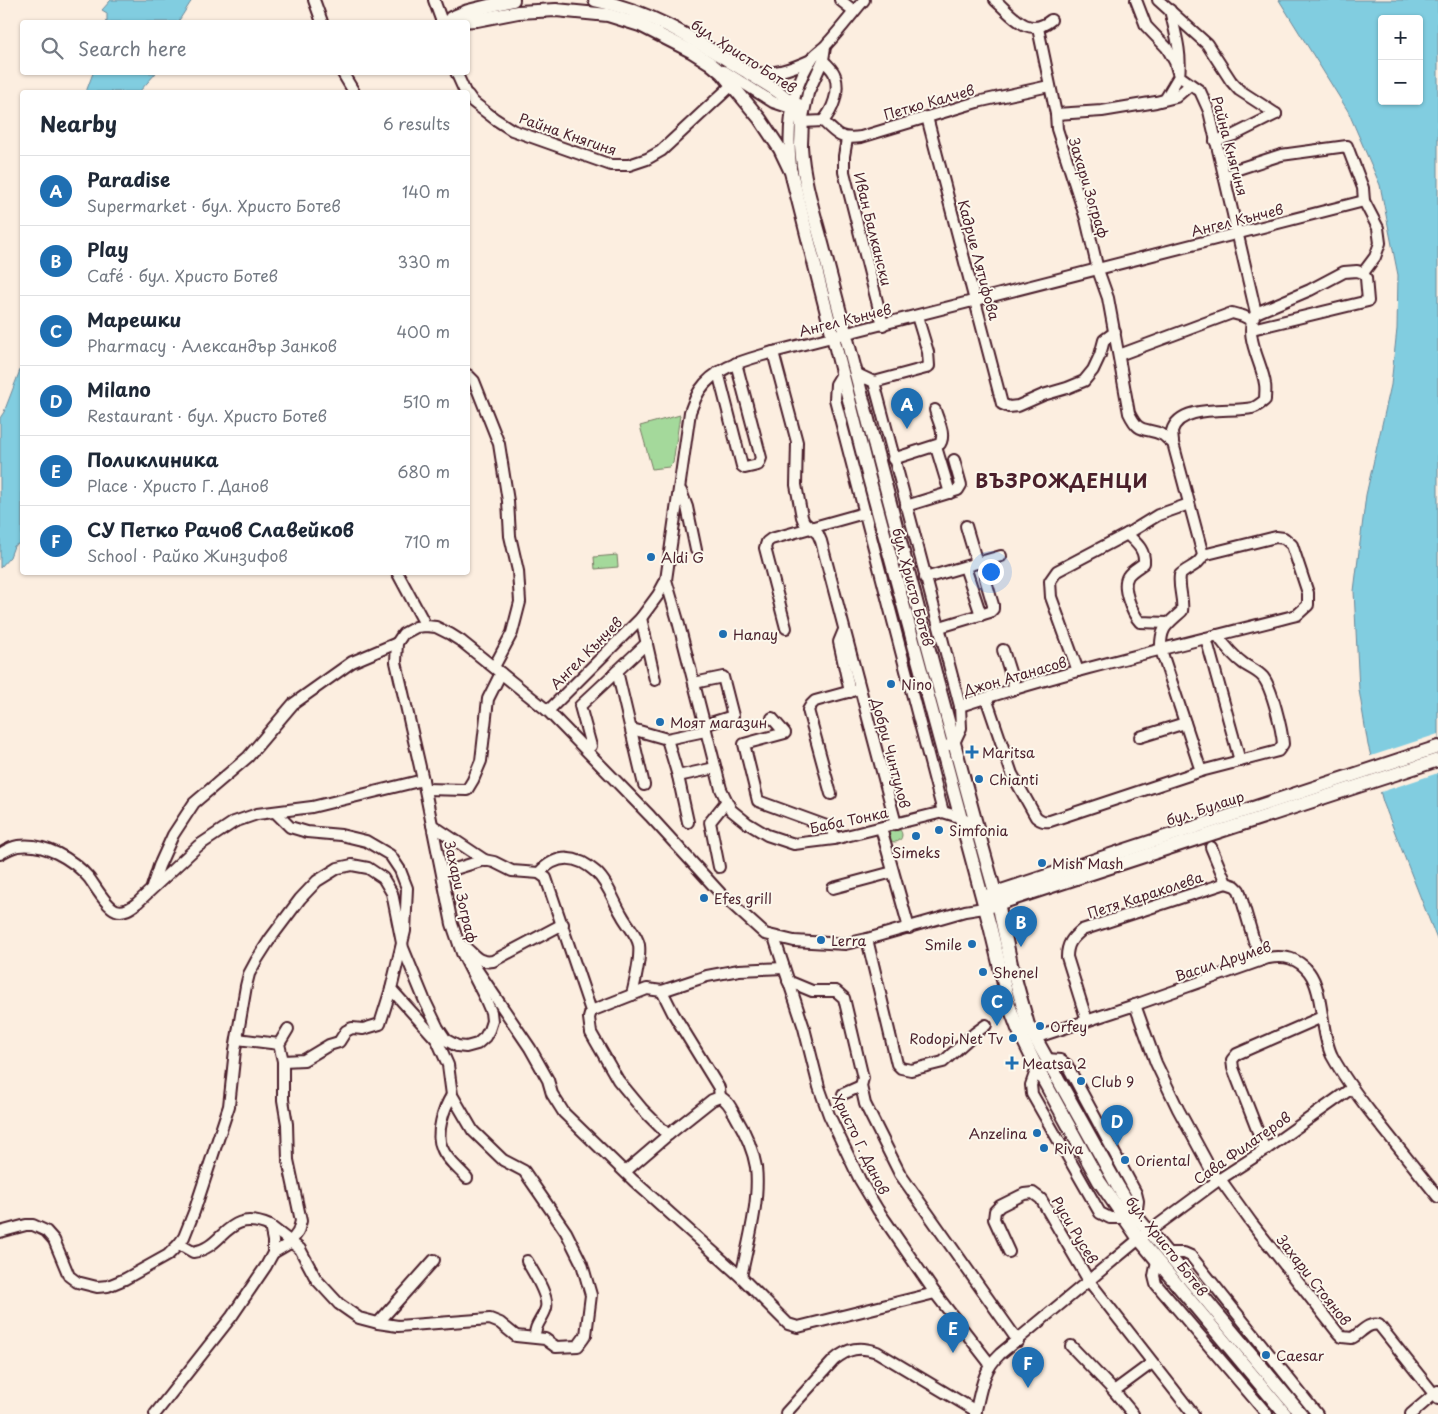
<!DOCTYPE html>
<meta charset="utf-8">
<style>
body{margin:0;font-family:"Playpen Sans",sans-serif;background:#f6f6f7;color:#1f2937}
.controls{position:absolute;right:15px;top:15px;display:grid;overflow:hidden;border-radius:5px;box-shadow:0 1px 4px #0004}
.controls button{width:45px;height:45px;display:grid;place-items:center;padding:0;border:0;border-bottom:1px solid #e0e1e3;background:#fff;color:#1f2937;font:25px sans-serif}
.you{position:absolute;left:990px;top:571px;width:18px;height:18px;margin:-12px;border:4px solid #fff;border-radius:50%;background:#1a73e8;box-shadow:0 0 0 8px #1a73e833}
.badge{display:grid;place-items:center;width:32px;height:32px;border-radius:50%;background:#1f6fb2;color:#fff;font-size:16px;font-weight:700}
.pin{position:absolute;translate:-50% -41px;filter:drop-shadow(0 1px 2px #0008)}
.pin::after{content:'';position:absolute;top:26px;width:18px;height:15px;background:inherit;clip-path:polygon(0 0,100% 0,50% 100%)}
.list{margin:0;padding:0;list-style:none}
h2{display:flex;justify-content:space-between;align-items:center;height:65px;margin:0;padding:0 20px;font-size:21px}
h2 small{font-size:16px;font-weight:400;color:#747a83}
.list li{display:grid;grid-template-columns:32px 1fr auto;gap:15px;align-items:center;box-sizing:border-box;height:70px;padding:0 20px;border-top:1px solid #e0e1e3}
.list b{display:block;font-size:19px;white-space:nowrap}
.list p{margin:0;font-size:16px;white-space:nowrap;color:#747a83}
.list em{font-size:16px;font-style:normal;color:#747a83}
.icon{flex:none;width:28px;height:28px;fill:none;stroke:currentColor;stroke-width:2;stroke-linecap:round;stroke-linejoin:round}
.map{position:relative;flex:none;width:1438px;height:1414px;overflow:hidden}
.search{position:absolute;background:#fff;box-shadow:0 1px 4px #0004;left:20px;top:20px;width:450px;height:55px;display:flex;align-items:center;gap:12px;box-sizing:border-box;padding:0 18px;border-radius:5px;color:#747a83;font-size:19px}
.panel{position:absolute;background:#fff;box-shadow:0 1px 4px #0004;left:20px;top:90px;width:450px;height:485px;border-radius:5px}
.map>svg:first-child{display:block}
.green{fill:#a4d99b;stroke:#777c63}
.water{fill:#81cde0;stroke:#6b8798;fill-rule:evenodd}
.pier{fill:#fceee0}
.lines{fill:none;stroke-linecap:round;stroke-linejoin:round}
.minor-casing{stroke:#4a1f2b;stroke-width:14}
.major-casing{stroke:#4a1f2b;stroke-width:16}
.minor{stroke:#fbf7ec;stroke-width:10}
.major{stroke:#fbf7ec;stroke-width:12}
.poi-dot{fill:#1f6fb2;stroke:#fbf7ec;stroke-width:2}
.labels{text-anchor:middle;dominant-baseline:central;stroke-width:4;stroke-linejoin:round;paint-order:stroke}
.street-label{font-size:14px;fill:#4a1f2b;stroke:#fbf7ec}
.poi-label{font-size:14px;fill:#4a1f2b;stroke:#fbf7ec;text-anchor:start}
.district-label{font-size:19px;font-weight:bold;letter-spacing:1px;fill:#4a1f2b;stroke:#fbf7ec}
</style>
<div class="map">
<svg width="1438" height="1414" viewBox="0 0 1438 1414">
<rect width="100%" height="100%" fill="#fceee0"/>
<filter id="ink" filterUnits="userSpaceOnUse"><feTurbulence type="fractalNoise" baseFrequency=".02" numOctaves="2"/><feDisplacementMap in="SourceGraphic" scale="10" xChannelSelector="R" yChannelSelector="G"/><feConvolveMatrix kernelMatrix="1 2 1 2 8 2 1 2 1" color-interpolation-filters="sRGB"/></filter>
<g filter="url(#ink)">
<!-- green -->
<g class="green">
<path d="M680 415 673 463 669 467 652 469 640 426Z"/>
<path d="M617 555 618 567 595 569 594 557Z"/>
<circle cx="895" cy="835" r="7"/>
</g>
<!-- water -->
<g class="water">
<path d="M111 0H192L178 22H105L107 21V13L102 10Z"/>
<path d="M1279 0H1438V942L1383 802 1368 745 1359 690 1354 591 1366 495 1391 385 1397 329 1398 275 1380 185 1348 111ZM1382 19H1419V101H1382Z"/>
<path d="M93 73V72L156 73 139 92H86Z"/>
<path d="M22 365V542L14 546 10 557 0 568V418L4 412Z"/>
</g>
<!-- pier -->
<path class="pier" d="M1438 734V773L1378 793 1368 757Z"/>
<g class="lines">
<defs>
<g id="minor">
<path d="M314 0 322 22"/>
<path d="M434 0 442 22"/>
<path d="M840 0 854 11"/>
<path d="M995 0C1012 15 1028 39 1051 20"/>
<path d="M1136 0 1146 26 1167 48 1175 62 1179 76 1166 98"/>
<path d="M1158 0 1207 44 1231 81 1239 90 1276 114"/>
<path d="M1170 10C1175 32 1182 53 1179 76L1200 91 1209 111 1256 313C1242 334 1262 362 1265 384 1266 389 1265 394 1265 400 1261 403 1257 407 1252 408 1231 413 1180 403 1172 431 1172 434 1173 440 1173 443L1203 555C1199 566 1188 567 1180 575 1178 588 1184 599 1182 611 1167 625 1160 627 1161 650L1201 771"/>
<path d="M1038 28 1056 114 1057 129 1086 219 1098 270 1108 298 1129 413C1140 436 1145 426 1163 435 1166 437 1169 441 1173 443"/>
<path d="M823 60C827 65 834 70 835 76 840 91 833 110 823 121L802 122 808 93 823 60 825 47"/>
<path d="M724 71 773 102 788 107 799 104"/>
<path d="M342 72 354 92"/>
<path d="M456 72 465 92"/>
<path d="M750 72C772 76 791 69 811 60"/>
<path d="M468 95 473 102 495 119 512 130 611 165H629L647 159 661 151 732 85"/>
<path d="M1056 114 1102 111 1156 102 1176 97 1190 85"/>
<path d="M927 117 1002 404 1009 407 1018 406 1043 395 1067 388 1084 381 1093 370 1100 355 1104 340 1115 332"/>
<path d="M823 121C837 135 841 140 861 137L977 102 1049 86"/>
<path d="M847 139 844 156V172L883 325"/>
<path d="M1215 141 1234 135 1276 114"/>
<path d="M791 167C787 130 790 89 813 57 817 52 823 49 827 44 840 30 851 15 864 0"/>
<path d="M1224 176 1233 174 1238 169 1281 155 1347 146 1363 188 1364 201 1378 228 1380 243 1375 257 1363 273"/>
<path d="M1252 329 1368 301 1366 278 1363 273 1357 271 1344 272 1310 290 1256 313"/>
<path d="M773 352 797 442 796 485 802 517 804 522 818 534 821 541 896 824"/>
<path d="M1119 355 1232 313 1243 316 1251 320"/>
<path d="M718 372 742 466 745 468 758 465 761 458 736 363"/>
<path d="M855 373 874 382 960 706 961 728 954 743 949 745"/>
<path d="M842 374 836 384 835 399 943 812"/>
<path d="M468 375 474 381 499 444 508 501 510 536 518 571 520 602 512 633 494 667"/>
<path d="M874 382 926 368 929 366 928 352 917 316"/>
<path d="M936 447 950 493"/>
<path d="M893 459 940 444C946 434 938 421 935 410"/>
<path d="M681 491 687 507 696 550"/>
<path d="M906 506 958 490 961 485 954 460"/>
<path d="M966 526 977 563"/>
<path d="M1127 534C1136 543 1145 549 1144 563 1139 567 1131 571 1128 576 1121 587 1132 613 1140 622L1168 623"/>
<path d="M965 567 981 615"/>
<path d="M397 572 426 626"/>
<path d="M925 578 1001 556"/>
<path d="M666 580 678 621 721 789 731 810 747 823 767 835 794 844 834 839 943 812 959 817 976 826"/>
<path d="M641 618 655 680"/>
<path d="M940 627 990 612 993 609V605L985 578"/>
<path d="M786 628 765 548 767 542 771 539 864 513"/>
<path d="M844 630 839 642 850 692"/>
<path d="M1206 638 1240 761"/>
<path d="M1003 650 1015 688"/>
<path d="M617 671 644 785"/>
<path d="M1078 671 1051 597 1050 581 1057 571 1127 534 1158 515 1189 504"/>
<path d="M694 683 723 677 733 716 704 725"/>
<path d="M986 698 1012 774 1036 817C1041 821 1044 822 1050 821L1201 771 1278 751 1283 744C1282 730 1272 688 1263 677 1258 671 1250 668 1244 664 1233 656 1225 646 1217 635"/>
<path d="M960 706C1070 670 1184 644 1297 615L1308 605V593L1292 545 1284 538 1276 537 1203 555"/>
<path d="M548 711 641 618 658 595 666 580 690 412C693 404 696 396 700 390 716 366 747 360 773 352L1364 201"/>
<path d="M772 718 785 733 744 744 758 801 832 828 834 839"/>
<path d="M632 729 667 739 705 731"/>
<path d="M1140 737 1185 723"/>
<path d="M667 739 678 776 688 822"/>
<path d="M591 746 580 706 647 643"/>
<path d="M678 776 715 768"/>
<path d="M425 789 467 790 473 780 481 761 488 699 501 673"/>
<path d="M831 794 808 710 811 705 815 701 859 689"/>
<path d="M432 825 486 861"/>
<path d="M881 828 909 928"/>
<path d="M1211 847 1226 883 1235 886 1239 890 1254 941 1258 948 1268 958"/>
<path d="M0 854C5 851 11 847 18 846 44 842 73 859 89 878 95 886 107 907 116 910 124 913 131 908 137 903L198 846 234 822 257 814 312 807 423 780"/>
<path d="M719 867 710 822 726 802"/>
<path d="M442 873 484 860 494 862 512 871 539 873 546 878 591 1011 589 1018 591 1033 618 1080 642 1109 668 1135"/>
<path d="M539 873C557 853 577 855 596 872 608 883 614 902 622 915 627 925 637 934 639 945 641 959 635 981 632 995"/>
<path d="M152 887 159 866 173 835 194 803 248 757 293 704 352 662 397 643"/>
<path d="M833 888 893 872"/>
<path d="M774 937 804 1028 819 1087 829 1115 860 1180 878 1210 935 1293 990 1364"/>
<path d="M867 939 897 1064 901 1068 911 1070 943 1062 975 1033 986 1025"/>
<path d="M459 944C473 949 474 964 493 961L563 924"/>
<path d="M469 958 530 1048 548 1080 552 1094 564 1113 634 1181 741 1277 788 1324 798 1327 935 1293"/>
<path d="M788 981 812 991H836L844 998 863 1078 861 1086 865 1104 900 1174 1018 1341"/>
<path d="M662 991 673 1013 719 1088 720 1097"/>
<path d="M1135 1005 1156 1063 1178 1109 1217 1181"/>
<path d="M591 1011 647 989 662 991 707 976 739 970 784 968"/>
<path d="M1087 1021 1067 957C1067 944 1072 938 1082 930L1226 883"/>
<path d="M1034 1038 1135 1005 1268 958C1285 955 1298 958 1309 972 1324 992 1320 1032 1332 1056 1343 1076 1357 1095 1371 1113 1393 1141 1416 1169 1438 1197"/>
<path d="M237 1039 279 1044"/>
<path d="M1047 1059 1060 1060 1067 1065 1136 1193 1138 1201 1136 1216"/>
<path d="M283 1061 304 1060 329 1045 339 1042 346 1031 352 1028 363 1029 380 1024 391 989"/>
<path d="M1037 1068 1031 1085 1032 1094 1100 1213 1110 1218H1123"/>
<path d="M843 1094 861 1086"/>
<path d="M452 1095C444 1108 435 1133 442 1148 446 1159 459 1169 467 1178"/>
<path d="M1265 1150 1233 1068 1232 1060 1237 1054 1322 1017"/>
<path d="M626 1171 668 1135 712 1100 720 1097C728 1100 732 1110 736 1117 745 1132 753 1149 756 1167 760 1201 748 1243 741 1277"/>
<path d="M1220 1179 1251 1222 1338 1333 1342 1337 1352 1338C1361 1333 1368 1322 1379 1325L1438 1399"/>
<path d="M270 1226 300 1249 316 1279 339 1304 359 1318 378 1323 398 1326 490 1319 500 1323 516 1336 545 1339 556 1347 578 1346 586 1335 591 1295 582 1264 566 1232 524 1171 503 1160 473 1131 452 1095 448 1065 437 1040 391 989 405 931 407 888 400 870 390 855 366 841 341 835 307 832 290 827 275 812"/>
<path d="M0 1232 26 1225H33L46 1231 54 1240 69 1276 77 1282 97 1287 108 1286 125 1279 168 1255 179 1244 184 1237 194 1212 229 1106 235 1050 246 986 249 974 256 961 270 939 300 899 317 881 338 868 352 865 368 868 383 878 392 893 403 948 424 999 438 1028 446 1040 457 1046 466 1047 477 1044 485 1037 489 1030 492 1021 491 1012 485 998 462 953 452 924 423 780 396 662 397 643 403 634 416 627 426 626 436 627 450 634 461 641 548 711 650 816 721 894 765 934 794 941 845 944 867 939 965 911 984 908"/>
<path d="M1009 1252 994 1219 995 1211 1000 1206 1024 1194 1033 1193 1041 1199 1089 1281 1193 1414"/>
<path d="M273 1253 290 1243 298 1232 301 1221 288 1160 287 1124 283 1100V1061L279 1044 288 1029"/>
<path d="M1167 1253H1184L1191 1256 1317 1414"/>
<path d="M527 1261C533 1272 549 1296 546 1308 543 1319 534 1325 535 1337"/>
<path d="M1157 1261 1154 1276 1156 1284 1267 1414"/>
<path d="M378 1323 434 1260"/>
<path d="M1071 1346 1114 1391 1133 1414"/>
<path d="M1114 1391 1152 1363"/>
<path d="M786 1413 834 1360C848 1348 860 1346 877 1352L976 1411"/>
<path d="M155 1414 232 1316 266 1266 273 1253V1241L270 1226C226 1207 225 1248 193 1252L179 1244"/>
<path d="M975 1414C981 1390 982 1371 1000 1354L1139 1239 1220 1179 1265 1150 1352 1088"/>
<path d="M1411 1414 1438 1391"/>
</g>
<g id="major">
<path d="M595 0C652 11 698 42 747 72 763 83 786 93 797 110 804 121 801 134 801 146 803 184 817 222 826 259 882 474 938 689 998 903L1011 964 1028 1025 1117 1185 1136 1216 1301 1414"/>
<path d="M451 18 468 11 513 0"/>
<path d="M442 22 477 20 518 12 556 10 608 15 640 25 691 51 710 63 722 73 760 119 780 149 791 172 869 478 990 926 1009 1005 1018 1029 1037 1068 1099 1181 1139 1239 1285 1414"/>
<path d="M989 895 1438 747"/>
<path d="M991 906 1438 760"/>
</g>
</defs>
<!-- minor casing -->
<use href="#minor" class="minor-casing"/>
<!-- major casing -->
<use href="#major" class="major-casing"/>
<!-- minor -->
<use href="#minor" class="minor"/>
<!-- major -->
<use href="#major" class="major"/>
</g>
</g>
<!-- markers -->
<g class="poi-dot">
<circle cx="651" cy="557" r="5"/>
<circle cx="723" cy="634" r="5"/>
<circle cx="891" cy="684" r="5"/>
<circle cx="660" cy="722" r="5"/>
<path d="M969.5 744.5h5v5h5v5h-5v5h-5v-5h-5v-5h5z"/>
<circle cx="979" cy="779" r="5"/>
<circle cx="939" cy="830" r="5"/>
<circle cx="916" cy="836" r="5"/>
<circle cx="1042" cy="863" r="5"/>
<circle cx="704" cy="898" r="5"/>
<circle cx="821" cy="940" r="5"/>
<circle cx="972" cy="944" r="5"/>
<circle cx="983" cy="972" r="5"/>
<circle cx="1040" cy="1026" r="5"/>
<circle cx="1013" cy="1038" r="5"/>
<path d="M1009.5 1055.5h5v5h5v5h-5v5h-5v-5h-5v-5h5z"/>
<circle cx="1081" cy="1081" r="5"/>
<circle cx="1037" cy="1133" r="5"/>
<circle cx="1044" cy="1148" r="5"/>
<circle cx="1125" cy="1160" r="5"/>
<circle cx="1266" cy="1355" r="5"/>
</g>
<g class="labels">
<!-- street labels -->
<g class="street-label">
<text transform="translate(744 56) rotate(33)">бул. Христо Ботев</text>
<text transform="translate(929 102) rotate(-16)">Петко Калчев</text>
<text transform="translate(568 134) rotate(19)">Райна Княгиня</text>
<text transform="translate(1230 146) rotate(75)">Райна Княгиня</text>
<text transform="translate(1089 188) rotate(73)">Захари Зограф</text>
<text transform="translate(1237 220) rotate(-14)">Ангел Кънчев</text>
<text transform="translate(873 229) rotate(76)">Иван Балкански</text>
<text transform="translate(979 260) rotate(75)">Кадрие Лятифова</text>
<text transform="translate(845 320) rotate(-14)">Ангел Кънчев</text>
<text transform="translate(913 587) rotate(75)">бул. Христо Ботев</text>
<text transform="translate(586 653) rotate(-45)">Ангел Кънчев</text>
<text transform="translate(1015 676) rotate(-16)">Джон Атанасов</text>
<text transform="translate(891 753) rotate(75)">Добри Чинтулов</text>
<text transform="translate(1205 808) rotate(-18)">бул. Булаир</text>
<text transform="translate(849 820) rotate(-12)">Баба Тонка</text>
<text transform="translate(461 892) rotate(77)">Захари Зограф</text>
<text transform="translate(1145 895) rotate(-18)">Петя Караколева</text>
<text transform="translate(1223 961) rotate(-18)">Васил Друмев</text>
<text transform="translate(861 1144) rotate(64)">Христо Г. Данов</text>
<text transform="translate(1242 1148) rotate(-35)">Сава Филатеров</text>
<text transform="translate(1075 1230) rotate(59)">Руси Русев</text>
<text transform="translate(1167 1246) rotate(52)">бул. Христо Ботев</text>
<text transform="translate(1314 1280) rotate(52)">Захари Стоянов</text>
</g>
<!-- poi labels -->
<g class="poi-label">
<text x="661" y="557">Aldi G</text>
<text x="733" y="634">Hanay</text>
<text x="901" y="684">Nino</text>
<text x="670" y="722">Моят магазин</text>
<text x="982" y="752">Maritsa</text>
<text x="989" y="779">Chianti</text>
<text x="949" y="830">Simfonia</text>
<text x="916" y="852" text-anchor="middle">Simeks</text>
<text x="1052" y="863">Mish Mash</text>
<text x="714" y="898">Efes grill</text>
<text x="831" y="940">Lerra</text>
<text x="962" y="944" text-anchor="end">Smile</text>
<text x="993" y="972">Shenel</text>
<text x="1050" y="1026">Orfey</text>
<text x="1003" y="1038" text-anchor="end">Rodopi Net Tv</text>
<text x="1022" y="1063">Meatsa 2</text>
<text x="1091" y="1081">Club 9</text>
<text x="1027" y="1133" text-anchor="end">Anzelina</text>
<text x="1054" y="1148">Riva</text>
<text x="1135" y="1160">Oriental</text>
<text x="1276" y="1355">Caesar</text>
</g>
<!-- district labels -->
<g class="district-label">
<text x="1062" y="480">ВЪЗРОЖДЕНЦИ</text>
</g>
</g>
</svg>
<div class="controls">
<button>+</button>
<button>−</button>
</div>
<div class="you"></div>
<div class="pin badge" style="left:907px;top:429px">A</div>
<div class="pin badge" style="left:1021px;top:947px">B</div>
<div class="pin badge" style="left:997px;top:1026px">C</div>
<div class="pin badge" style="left:1117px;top:1146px">D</div>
<div class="pin badge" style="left:953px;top:1353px">E</div>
<div class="pin badge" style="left:1028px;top:1388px">F</div>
<div class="search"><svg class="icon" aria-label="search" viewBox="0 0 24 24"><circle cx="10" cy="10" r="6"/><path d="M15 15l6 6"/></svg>Search here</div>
<section class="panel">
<h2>Nearby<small>6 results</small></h2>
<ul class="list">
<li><span class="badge">A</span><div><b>Paradise</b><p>Supermarket · бул. Христо Ботев</p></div><em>140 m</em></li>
<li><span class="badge">B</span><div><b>Play</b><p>Café · бул. Христо Ботев</p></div><em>330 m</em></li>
<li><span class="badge">C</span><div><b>Марешки</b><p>Pharmacy · Александър Занков</p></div><em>400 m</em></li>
<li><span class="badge">D</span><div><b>Milano</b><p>Restaurant · бул. Христо Ботев</p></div><em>510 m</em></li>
<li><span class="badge">E</span><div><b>Поликлиника</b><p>Place · Христо Г. Данов</p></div><em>680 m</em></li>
<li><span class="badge">F</span><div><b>СУ Петко Рачов Славейков</b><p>School · Райко Жинзифов</p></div><em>710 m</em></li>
</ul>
</section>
</div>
